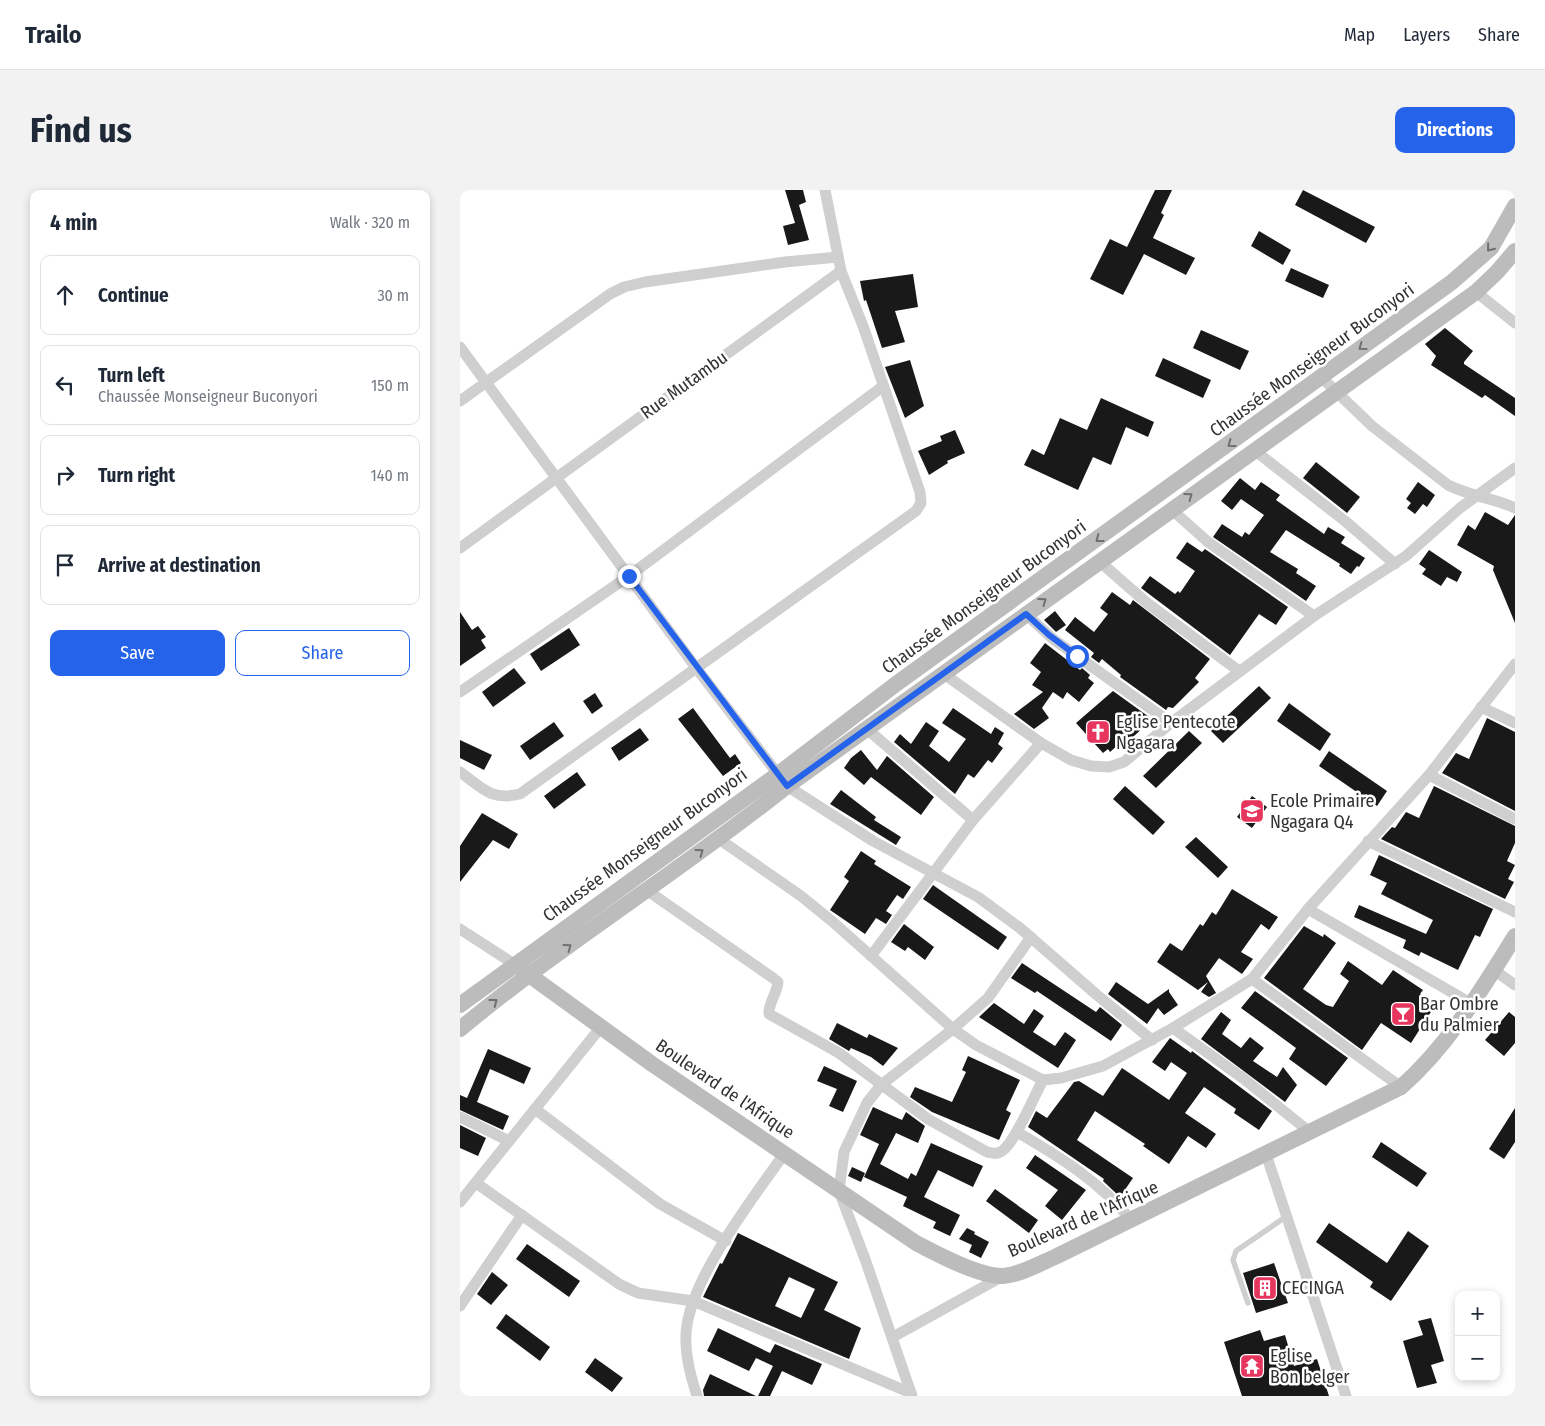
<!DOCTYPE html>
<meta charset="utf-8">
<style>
body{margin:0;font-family:"Fira Sans Condensed",sans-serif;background:#f2f2f3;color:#1f2937}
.controls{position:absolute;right:15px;bottom:15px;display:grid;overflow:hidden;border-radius:10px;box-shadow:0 2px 8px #0003}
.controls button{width:45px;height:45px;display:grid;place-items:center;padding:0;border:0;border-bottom:1px solid #e0e1e3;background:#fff;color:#1f2937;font:25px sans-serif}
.stop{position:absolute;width:15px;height:15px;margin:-11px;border:4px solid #2563eb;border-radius:50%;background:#fff}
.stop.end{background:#2563eb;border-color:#fff;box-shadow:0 1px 5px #0008}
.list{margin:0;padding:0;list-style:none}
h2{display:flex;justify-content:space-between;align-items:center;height:65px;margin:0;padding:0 20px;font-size:21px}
h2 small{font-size:16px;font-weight:400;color:#747a83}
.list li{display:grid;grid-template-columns:32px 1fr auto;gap:15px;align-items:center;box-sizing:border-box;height:80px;margin:0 10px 10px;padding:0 10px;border:1px solid #e0e1e3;border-radius:10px}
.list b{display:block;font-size:19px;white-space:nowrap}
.list p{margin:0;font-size:16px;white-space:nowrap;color:#747a83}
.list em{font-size:16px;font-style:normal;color:#747a83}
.actions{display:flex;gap:10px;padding:15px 20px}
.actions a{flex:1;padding:11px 0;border:1px solid #2563eb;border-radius:10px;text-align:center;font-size:18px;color:#2563eb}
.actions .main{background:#2563eb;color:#fff}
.icon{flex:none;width:28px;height:28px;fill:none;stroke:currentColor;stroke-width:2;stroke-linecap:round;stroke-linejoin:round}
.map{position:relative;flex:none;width:1055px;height:1206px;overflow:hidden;border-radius:10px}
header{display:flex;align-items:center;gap:30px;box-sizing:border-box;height:70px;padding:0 25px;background:#fff;border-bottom:1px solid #e0e1e3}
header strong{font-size:24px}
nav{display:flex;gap:28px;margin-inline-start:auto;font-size:18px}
.intro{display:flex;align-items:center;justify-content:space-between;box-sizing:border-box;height:120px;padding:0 30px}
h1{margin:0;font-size:35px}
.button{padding:12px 22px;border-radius:10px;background:#2563eb;color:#fff;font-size:18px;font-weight:700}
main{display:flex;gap:30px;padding:0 30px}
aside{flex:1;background:#fff;border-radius:10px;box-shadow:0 2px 8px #0003}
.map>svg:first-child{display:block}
.building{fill:#191919;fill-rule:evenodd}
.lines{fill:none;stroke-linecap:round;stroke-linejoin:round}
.lane{stroke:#cfcfcf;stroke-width:5.5}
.street{stroke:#cfcfcf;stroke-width:11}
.secondary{stroke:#bcbcbc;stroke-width:16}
.oneway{stroke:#707070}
.route{stroke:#2563eb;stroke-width:6}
.labels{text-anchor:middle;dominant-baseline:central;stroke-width:5;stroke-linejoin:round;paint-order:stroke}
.street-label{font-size:18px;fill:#323232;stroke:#fff}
.poi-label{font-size:18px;fill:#323232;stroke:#fff;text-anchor:start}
</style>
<header>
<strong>Trailo</strong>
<nav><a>Map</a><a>Layers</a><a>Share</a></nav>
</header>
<div class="intro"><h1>Find us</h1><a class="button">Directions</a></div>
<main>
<aside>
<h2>4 min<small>Walk · 320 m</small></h2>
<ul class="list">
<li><svg class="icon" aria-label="ahead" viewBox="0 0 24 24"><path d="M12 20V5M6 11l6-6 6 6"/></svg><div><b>Continue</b></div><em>30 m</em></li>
<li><svg class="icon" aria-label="left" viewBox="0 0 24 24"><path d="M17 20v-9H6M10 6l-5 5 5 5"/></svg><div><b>Turn left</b><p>Chaussée Monseigneur Buconyori</p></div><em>150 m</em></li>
<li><svg class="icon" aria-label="right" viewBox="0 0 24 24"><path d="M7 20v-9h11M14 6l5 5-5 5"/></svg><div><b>Turn right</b></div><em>140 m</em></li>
<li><svg class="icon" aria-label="arrive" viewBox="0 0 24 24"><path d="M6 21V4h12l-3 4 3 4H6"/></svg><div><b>Arrive at destination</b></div></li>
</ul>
<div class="actions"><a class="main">Save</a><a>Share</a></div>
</aside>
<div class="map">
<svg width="1055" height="1206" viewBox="0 0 1055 1206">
<rect width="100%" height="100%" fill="#fff"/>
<!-- building -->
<g class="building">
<path d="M325 0H343L346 12 339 15 349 50 328 55 323 36 335 33Z"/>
<path d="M695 0H712L701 23 704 25 693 48 735 68 726 85 684 64 663 105 630 89 650 49 667 57Z"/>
<path d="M843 0 915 37 906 53 835 15Z"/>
<path d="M799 41 831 60 823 75 791 56Z"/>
<path d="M831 78 869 95 863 108 825 91Z"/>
<path d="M453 84 458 117 435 121 445 152 422 158 406 110 404 111 400 91Z"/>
<path d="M985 138 1013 161 1004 172V174L1055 208V226L1025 205 1022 208 971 175 976 166 965 154Z"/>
<path d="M741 140 789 161 780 180 733 158Z"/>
<path d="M703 168 751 190 743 208 695 186Z"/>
<path d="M450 170 464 216 445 228 425 177Z"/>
<path d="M641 208 694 232 688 247 666 237 651 275 633 267 618 300 564 275 572 259 584 265 600 228 627 240Z"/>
<path d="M495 240 505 263 487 271 488 273 469 285 458 261 482 251 480 246Z"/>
<path d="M856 272 900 307 887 323 843 288Z"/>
<path d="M780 288 795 300 801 292 820 305 816 310 864 344 868 337 885 347 881 353 905 368 899 377 897 376 891 384 879 376 880 374 826 340 810 362 838 379 836 383 856 396 846 411 753 347 762 334 782 347 785 342 789 345 804 325 781 309 772 320 761 311Z"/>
<path d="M958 292 975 305 967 317 963 314 955 324 947 318 951 313 946 309Z"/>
<path d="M1025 322 1048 335 1055 325V433L1033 380 1034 376 997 355 1008 335 1015 340Z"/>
<path d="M727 352 742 362 745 359 828 417 816 435 799 424 770 465 681 398 690 386 715 404 718 401 720 403 735 381 716 368Z"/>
<path d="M969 360 1002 382 997 392 987 387 981 396 962 384 966 379 959 374Z"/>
<path d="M652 402 670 415 673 410 750 469 735 488 739 492 713 518 708 517 706 520 660 487 661 485 642 469 639 473 631 467 634 463 605 440 615 427 634 442 648 424 640 418Z"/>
<path d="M595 421 606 435 596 442 584 430Z"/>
<path d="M0 422 12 440 18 436 26 447 21 450 26 458 0 476Z"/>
<path d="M109 438 120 455 81 481 70 464Z"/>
<path d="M585 453 620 480 622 478 630 485 628 488 634 493 619 512 607 502 603 509 593 502 582 518 589 528 574 539 554 524 583 502 572 495 581 482 570 473Z"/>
<path d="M54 478 66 493 33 517 22 502Z"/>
<path d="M799 496 811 508 763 553 751 541Z"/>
<path d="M653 501 692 529 670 550 667 547 650 562 648 559 643 563 616 533Z"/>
<path d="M135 503 143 516 132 524 123 511Z"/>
<path d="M829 513 871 544 860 561 817 531Z"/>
<path d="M233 518 270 568 275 564 281 573 263 586 218 529Z"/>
<path d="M493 518 531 544 535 537 544 543 538 554 543 558 532 573 528 570 514 588 508 584 495 604 434 552 440 544 451 554 466 532 479 541 469 556 489 572 506 549 482 533Z"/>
<path d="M1027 528 1055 542V621L982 583 996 563 1009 569Z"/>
<path d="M94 532 104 546 70 570 60 556Z"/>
<path d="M180 538 189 550 159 571 151 558Z"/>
<path d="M729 541 742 553 696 598 683 586Z"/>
<path d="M0 550 32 565 24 580 0 568Z"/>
<path d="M401 560 417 580 427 566 474 607 461 625 411 587 404 595 384 578 391 568Z"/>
<path d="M869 561 927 601 917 616 859 576Z"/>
<path d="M117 582 126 595 94 619 84 606Z"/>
<path d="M665 596 705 632 693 645 653 609Z"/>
<path d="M974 596 1055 636V653L1047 671 1055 675 1048 689 1054 692 1045 709 921 649 932 637 935 638 946 622 959 628Z"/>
<path d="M381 600 416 627 414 630 441 647 436 655 370 614Z"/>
<path d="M792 606 807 617 792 638 777 627Z"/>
<path d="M22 623 58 644 49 659 33 650 0 692V656Z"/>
<path d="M736 647 768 677 758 688 725 657Z"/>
<path d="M401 661 416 671 414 674 451 697 443 709 437 705 426 721 432 725 426 734 416 728 405 744 370 720 389 691 384 687Z"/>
<path d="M919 665 1033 719 1020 747 1015 745 998 780 961 762 959 766 943 758 946 750 894 727 899 715 966 744 973 730 921 704 927 693 910 685Z"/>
<path d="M473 695 547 747 538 760 463 709Z"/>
<path d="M772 699 818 727 809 740 801 734 781 762 793 769 782 784 759 768 746 786 756 803 749 807 741 802 748 792 738 800 697 772 710 753 722 761 740 734 743 736 752 722 756 725Z"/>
<path d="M444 734 474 757 465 770 448 757 445 761 431 752Z"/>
<path d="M844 736 863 747 864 744 876 753 843 799 866 815 873 817 889 791 880 784 888 771 922 795 933 780 963 800 960 804 976 814 951 853 921 833 902 860 804 788Z"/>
<path d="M562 773 636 822 640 817 662 835 651 851 577 801 575 803 551 788Z"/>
<path d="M656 792 688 814 709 799V802L718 815 704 825 698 818 687 834 648 804Z"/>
<path d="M795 801 888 868 866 896 829 869 836 858 781 818Z"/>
<path d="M534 813 564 834 574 819 584 826 573 842 595 856 605 842 616 850 598 878 519 827Z"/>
<path d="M761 822 771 830 762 844 781 858 790 847 804 858 793 871 817 887 823 877 837 895 825 912 741 849Z"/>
<path d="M1049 822 1055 827V853L1044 866 1025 850Z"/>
<path d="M377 833 407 848 409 844 438 858 423 876 411 867 391 858 389 861 369 849Z"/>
<path d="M710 848 731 863 732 861 812 921 799 940 774 923 776 919 744 897 725 923 756 944 746 958 728 946 709 974 683 956 685 954 635 921 617 950 673 988 660 1007 643 991 644 989 568 937 576 921 587 928 614 892 619 891 643 906 662 878 709 910 727 883 711 872 705 881 692 872Z"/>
<path d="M28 859 71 878 64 894 30 879 17 912 49 926 43 940 0 920V905L7 908Z"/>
<path d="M508 866 560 890 546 920 551 923 539 950 472 922 450 907 455 897 492 912 506 882 502 880Z"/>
<path d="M364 876 397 891 383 922 369 916 377 899 357 891Z"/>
<path d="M413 917 442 930 446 922 465 936 458 953 436 943 420 974 448 989 451 983 456 986 471 953 523 976 513 997 478 980 464 1007 500 1025 490 1046 473 1038 476 1032 443 1016 447 1007 404 987 419 954 400 945Z"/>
<path d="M1055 918V952L1044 969 1029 959Z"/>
<path d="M0 935 26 948 18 966 0 958Z"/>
<path d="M921 952 967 983 957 997 912 967Z"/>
<path d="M575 965 626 1000 602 1030 585 1016 598 1000 566 978Z"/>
<path d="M392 977 405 983 401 992 388 986Z"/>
<path d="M535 999 578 1030 569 1043 526 1011Z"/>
<path d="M869 1033 927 1073 948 1041 969 1056 931 1111 910 1097 913 1092 856 1052Z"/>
<path d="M507 1038 515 1042 514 1044 529 1052 521 1068 509 1062 512 1055 499 1049Z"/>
<path d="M278 1043 378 1092 364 1120 401 1138 389 1169 243 1107 260 1073 262 1074ZM329 1087 355 1099 341 1128 315 1116Z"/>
<path d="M67 1054 120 1091 109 1107 56 1069Z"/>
<path d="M814 1073 828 1113 796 1123 783 1083Z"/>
<path d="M32 1082 48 1095 31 1115 17 1104Z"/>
<path d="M46 1124 90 1157 80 1171 36 1138Z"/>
<path d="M971 1128 984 1171 971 1175 977 1193 957 1198 943 1151 963 1145 958 1131Z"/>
<path d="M258 1138 310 1163 315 1154 362 1174 352 1195 322 1181 310 1206H298L313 1176 296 1168 289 1181 247 1161Z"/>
<path d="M800 1140 804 1151 825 1145 834 1176 857 1169 869 1206H782L764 1152Z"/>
<path d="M135 1168 163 1188 152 1202 125 1182Z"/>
<path d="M250 1184 296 1206H244L243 1200Z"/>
</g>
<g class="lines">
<!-- lane -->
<path class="lane" d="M788 1113 773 1070 776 1061 827 1026"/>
<!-- street -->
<g class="street">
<path d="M1016 102 1055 133"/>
<path d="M0 157 237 479 327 596 413 651 518 707 560 738 637 805 692 850"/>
<path d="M861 187 912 236 988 295C1010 306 1033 308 1055 318"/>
<path d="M0 211 150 104 164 97 185 92 325 72 378 67"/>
<path d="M794 260 885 331 935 374"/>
<path d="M711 319 748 352 854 426"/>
<path d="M0 358 381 81 365 0"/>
<path d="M639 371 687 413 779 481"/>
<path d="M566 424 593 449 711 533"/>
<path d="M484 484 581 553 611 570 631 576 649 577 664 572 711 533 854 426 946 366 1000 318 1055 278"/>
<path d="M0 502 169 386 422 197"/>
<path d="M1021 517 1055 533"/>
<path d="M407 539 513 630"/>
<path d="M0 582C22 598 31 611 60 604L456 321 461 313 460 302 403 136 381 81"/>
<path d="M969 585 1055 629"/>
<path d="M259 649 341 706 373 732 493 839 516 855 583 890 601 888 643 876 713 838 784 889 851 943"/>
<path d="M908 651 1055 722"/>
<path d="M188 701 313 788 318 792C317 804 308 813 309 824L379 863 468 929 527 962C532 963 537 965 542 961 555 953 574 906 583 890"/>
<path d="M848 719 1012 814"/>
<path d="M0 739 54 774"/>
<path d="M411 766 513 630 581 553"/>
<path d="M1034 780 1055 795"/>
<path d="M792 789 848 719 969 585 1055 474"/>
<path d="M713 838 792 789 941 897"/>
<path d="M75 919 200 1014 266 1051"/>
<path d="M0 927 49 951"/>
<path d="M557 942C600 967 639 991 671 1030"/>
<path d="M806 964 886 1206"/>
<path d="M16 993 159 1094 178 1103 233 1111 451 1203"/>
<path d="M0 1012 141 837"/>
<path d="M0 1116 62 1025"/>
<path d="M433 1147 543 1086"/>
<path d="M237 1206C230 1185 223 1157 227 1135 235 1083 293 1008 324 964"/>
<path d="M452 1206 405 1069 379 1001 384 962 407 913 421 895 493 839 528 808 571 747"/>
</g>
<!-- secondary -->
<g class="secondary">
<path d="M61 779 192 874 456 1053C477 1064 520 1087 543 1086 560 1085 581 1073 597 1066L941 897C988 856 1022 799 1055 746"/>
<path d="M0 815 317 585 436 494 992 92 1031 58 1055 16"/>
<path d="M0 839C105 752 221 681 327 596L1016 102 1037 82 1055 61"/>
</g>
</g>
<!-- one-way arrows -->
<defs><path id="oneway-chevron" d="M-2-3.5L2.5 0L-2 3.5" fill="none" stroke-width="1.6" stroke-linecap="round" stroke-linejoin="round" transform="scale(1.25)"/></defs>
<g class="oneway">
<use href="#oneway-chevron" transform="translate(1030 58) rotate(129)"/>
<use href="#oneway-chevron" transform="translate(902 157) rotate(144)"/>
<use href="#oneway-chevron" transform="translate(771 254) rotate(144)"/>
<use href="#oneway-chevron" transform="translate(729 306) rotate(-36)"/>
<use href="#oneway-chevron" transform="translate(639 349) rotate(143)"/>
<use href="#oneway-chevron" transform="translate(583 411) rotate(-36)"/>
<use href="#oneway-chevron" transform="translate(240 662) rotate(-36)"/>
<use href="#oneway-chevron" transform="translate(108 757) rotate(-36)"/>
<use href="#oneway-chevron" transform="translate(34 812) rotate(-37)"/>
</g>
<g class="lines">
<!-- route -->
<path class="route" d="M169 386 327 596 566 424 589 445 617 466"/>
</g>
<!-- icons -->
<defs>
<symbol id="church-square" viewBox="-11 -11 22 22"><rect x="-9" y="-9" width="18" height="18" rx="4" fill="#e6365e" stroke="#fff"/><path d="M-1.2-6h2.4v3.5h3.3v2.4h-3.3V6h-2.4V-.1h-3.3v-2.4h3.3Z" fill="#fff"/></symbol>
<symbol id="school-square" viewBox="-11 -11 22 22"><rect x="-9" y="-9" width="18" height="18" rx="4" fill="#e6365e" stroke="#fff"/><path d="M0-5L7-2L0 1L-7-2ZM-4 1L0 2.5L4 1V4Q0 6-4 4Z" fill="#fff"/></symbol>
<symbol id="bar-square" viewBox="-11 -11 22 22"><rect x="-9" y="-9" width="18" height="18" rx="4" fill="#e6365e" stroke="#fff"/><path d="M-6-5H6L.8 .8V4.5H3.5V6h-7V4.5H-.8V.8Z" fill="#fff"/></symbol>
<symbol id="building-square" viewBox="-11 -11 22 22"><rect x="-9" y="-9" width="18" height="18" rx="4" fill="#e6365e" stroke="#fff"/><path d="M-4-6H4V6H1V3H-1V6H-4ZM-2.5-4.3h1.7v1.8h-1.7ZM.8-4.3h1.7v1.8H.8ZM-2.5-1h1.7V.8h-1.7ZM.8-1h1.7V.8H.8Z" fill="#fff"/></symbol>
<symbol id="temple-square" viewBox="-11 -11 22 22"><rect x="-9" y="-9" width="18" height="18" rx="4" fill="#e6365e" stroke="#fff"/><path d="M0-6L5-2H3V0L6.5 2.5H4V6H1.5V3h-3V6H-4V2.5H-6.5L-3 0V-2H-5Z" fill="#fff"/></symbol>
</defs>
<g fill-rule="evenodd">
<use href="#church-square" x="624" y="528" width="28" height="28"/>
<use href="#school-square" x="778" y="607" width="28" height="28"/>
<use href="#bar-square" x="929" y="810" width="28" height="28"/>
<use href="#building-square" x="791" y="1084" width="28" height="28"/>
<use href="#temple-square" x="778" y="1162" width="28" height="28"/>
</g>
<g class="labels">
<!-- street labels -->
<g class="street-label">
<text transform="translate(852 170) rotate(-36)">Chaussée Monseigneur Buconyori</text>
<text transform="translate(224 195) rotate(-36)">Rue Mutambu</text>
<text transform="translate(524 407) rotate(-36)">Chaussée Monseigneur Buconyori</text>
<text transform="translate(185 655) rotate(-36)">Chaussée Monseigneur Buconyori</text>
<text transform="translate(265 899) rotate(34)">Boulevard de l'Afrique</text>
<text transform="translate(623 1029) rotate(-24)">Boulevard de l'Afrique</text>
</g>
<!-- poi labels -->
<g class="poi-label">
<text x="656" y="532">Eglise Pentecote<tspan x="656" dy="21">Ngagara</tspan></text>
<text x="810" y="611">Ecole Primaire<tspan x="810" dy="21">Ngagara Q4</tspan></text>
<text x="960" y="814">Bar Ombre<tspan x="960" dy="21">du Palmier</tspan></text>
<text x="822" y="1098">CECINGA</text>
<text x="810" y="1166">Eglise<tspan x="810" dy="21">Bon belger</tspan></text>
</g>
</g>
</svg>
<div class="controls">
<button>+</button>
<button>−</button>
</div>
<div class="stop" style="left:617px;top:466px"></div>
<div class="stop end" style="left:169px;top:386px"></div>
</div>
</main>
